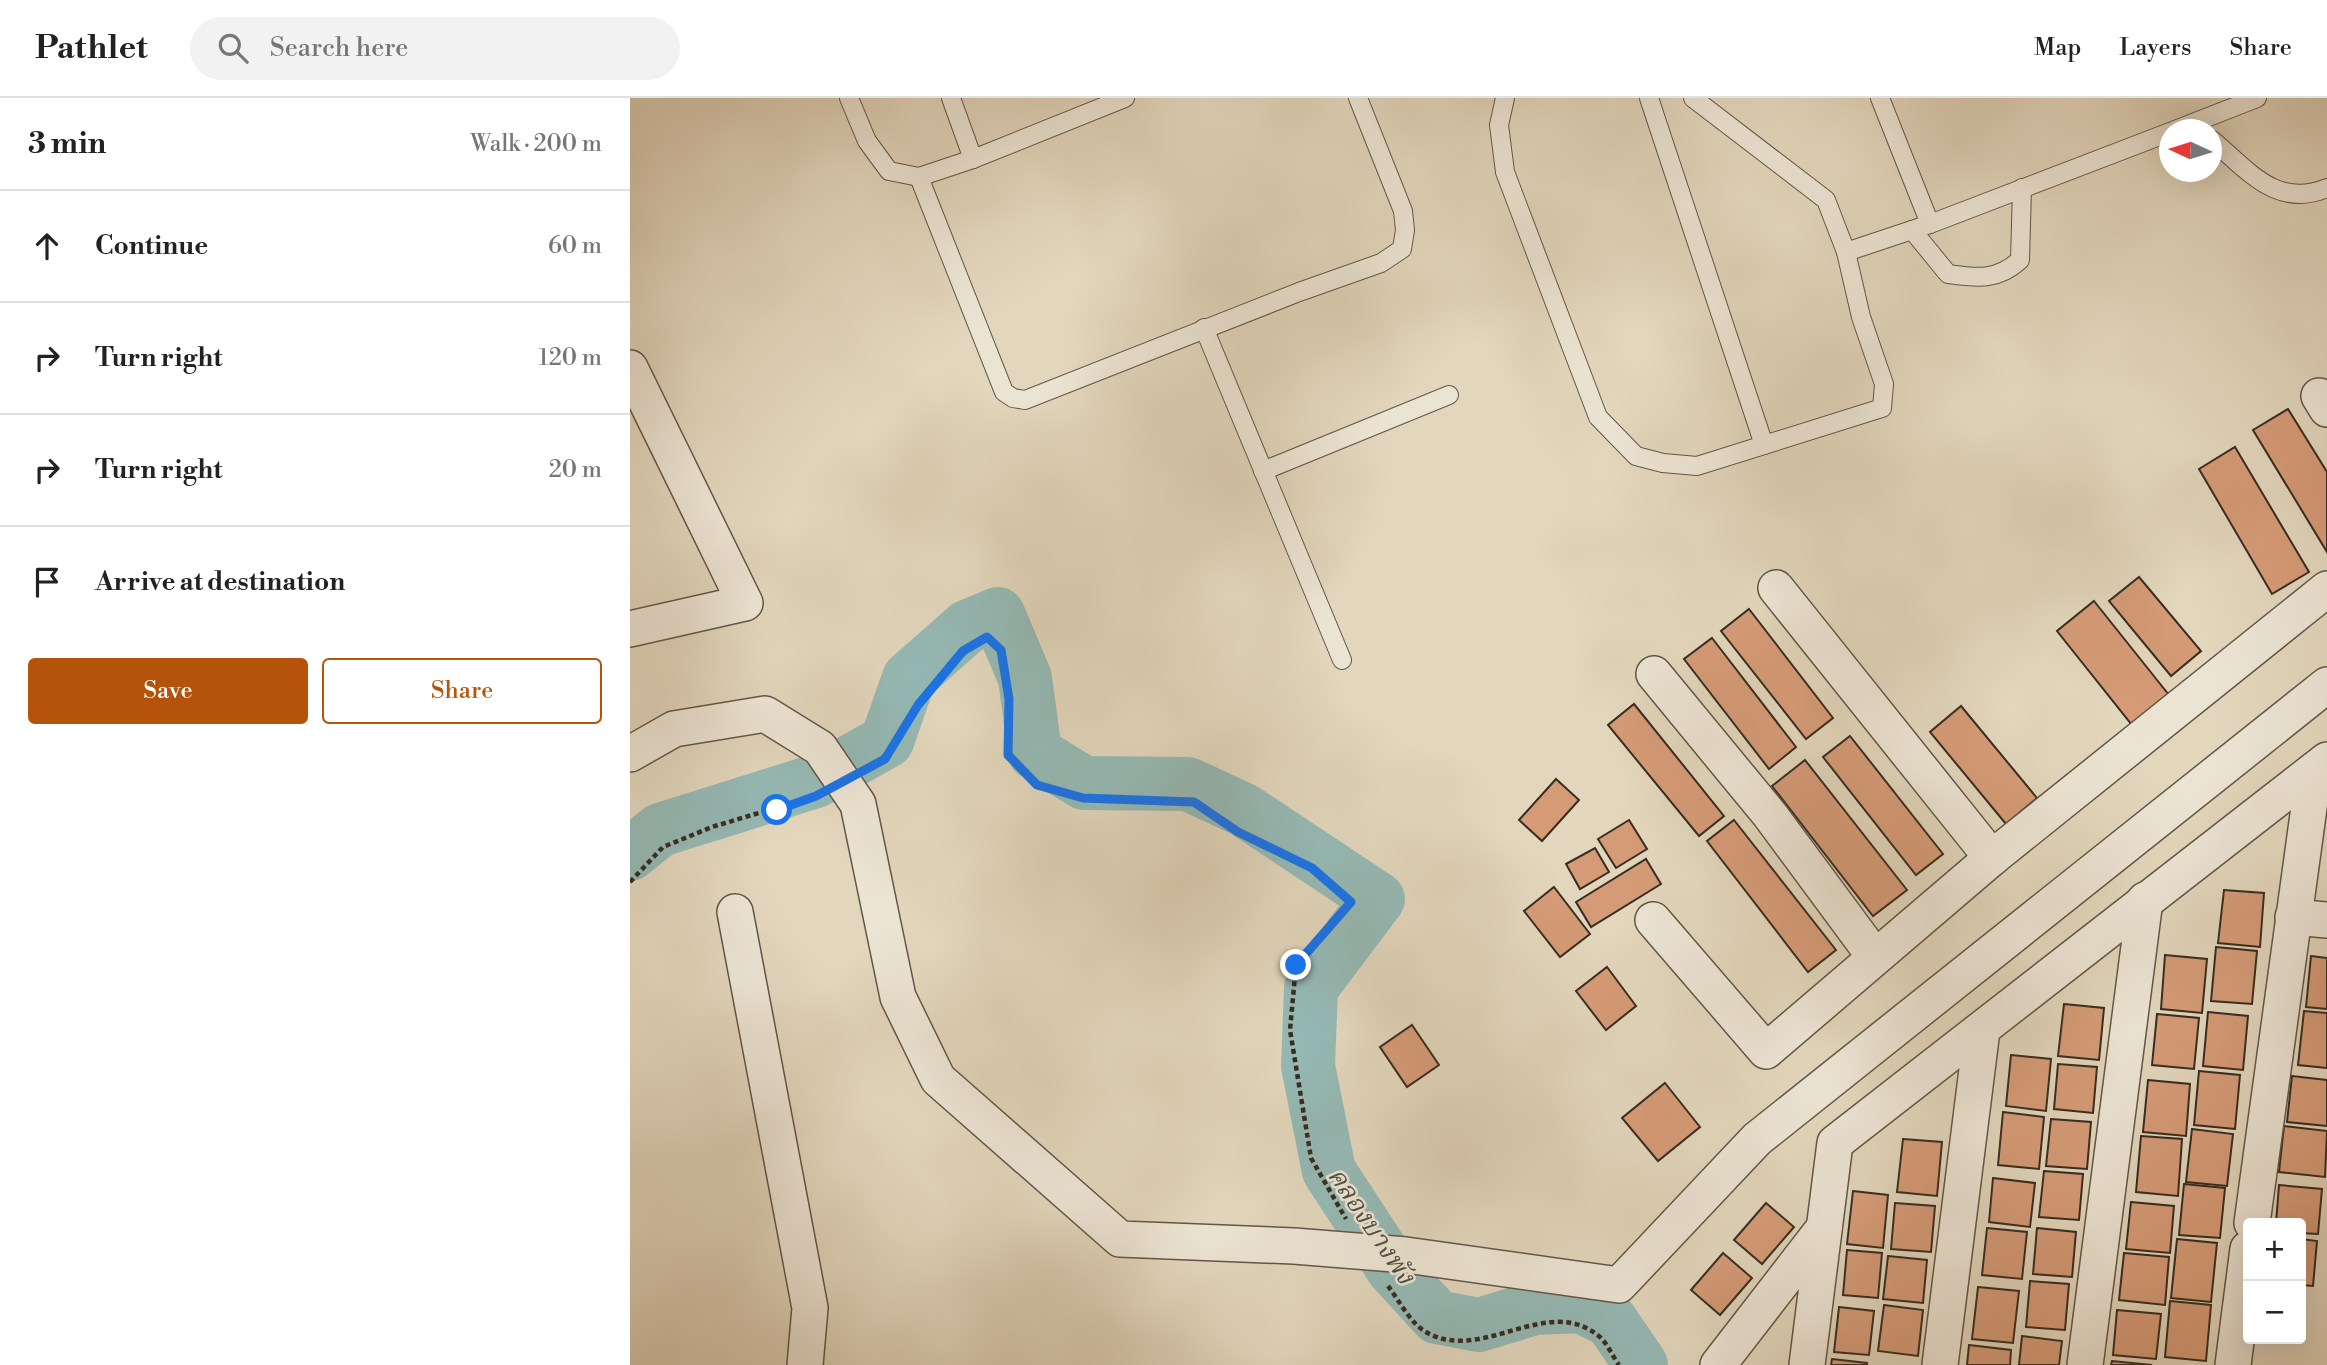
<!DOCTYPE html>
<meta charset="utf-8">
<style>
body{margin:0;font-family:"Libre Bodoni","Noto Serif Thai",serif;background:#f2f2f2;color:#222}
.controls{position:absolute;right:21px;bottom:21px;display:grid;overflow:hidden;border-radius:7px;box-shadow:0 7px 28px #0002}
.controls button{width:63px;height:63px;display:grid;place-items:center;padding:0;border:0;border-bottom:2px solid #e0e0e0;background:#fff;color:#222;font:35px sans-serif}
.compass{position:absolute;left:1529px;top:21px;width:63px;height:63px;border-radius:50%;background:#fff;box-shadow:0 7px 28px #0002;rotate:274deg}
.stop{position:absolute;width:21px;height:21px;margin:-16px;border:5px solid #1a73e8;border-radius:50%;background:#fff}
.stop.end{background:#1a73e8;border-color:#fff;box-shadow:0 2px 7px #0008}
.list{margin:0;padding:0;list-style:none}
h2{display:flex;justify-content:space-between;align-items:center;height:91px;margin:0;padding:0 28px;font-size:30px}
h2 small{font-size:23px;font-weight:400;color:#767676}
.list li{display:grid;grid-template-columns:46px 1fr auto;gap:21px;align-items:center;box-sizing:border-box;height:112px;padding:0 28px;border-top:2px solid #e0e0e0}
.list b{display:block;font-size:26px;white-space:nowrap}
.list em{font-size:23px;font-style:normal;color:#767676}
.actions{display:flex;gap:14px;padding:21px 28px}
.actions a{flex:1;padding:16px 0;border:2px solid #b45309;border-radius:7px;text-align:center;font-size:24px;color:#b45309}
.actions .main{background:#b45309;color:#fff}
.icon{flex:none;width:38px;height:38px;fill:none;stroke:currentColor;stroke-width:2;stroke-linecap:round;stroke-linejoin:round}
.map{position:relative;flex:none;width:1697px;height:1267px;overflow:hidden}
header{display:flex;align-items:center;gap:42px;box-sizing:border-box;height:98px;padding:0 35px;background:#fff;border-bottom:2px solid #e0e0e0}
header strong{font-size:33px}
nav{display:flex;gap:38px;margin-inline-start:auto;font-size:24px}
.search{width:490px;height:63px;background:#f2f2f2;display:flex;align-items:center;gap:18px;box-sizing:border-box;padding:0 24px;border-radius:38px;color:#767676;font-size:26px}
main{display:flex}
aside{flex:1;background:#fff}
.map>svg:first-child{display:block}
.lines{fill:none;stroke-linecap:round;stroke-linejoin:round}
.river{stroke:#95b9b4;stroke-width:54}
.building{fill:#d59b77;stroke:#382c21;stroke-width:2}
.lane-casing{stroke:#625648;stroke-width:20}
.street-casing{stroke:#625648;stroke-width:38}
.path{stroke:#382c21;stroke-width:4.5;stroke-dasharray:5 3.5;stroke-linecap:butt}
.lane{stroke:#ece4d3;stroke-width:18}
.street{stroke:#ece4d3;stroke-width:35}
.route{stroke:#1a73e8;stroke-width:9}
.labels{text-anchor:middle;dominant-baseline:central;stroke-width:5;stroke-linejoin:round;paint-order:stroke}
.water-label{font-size:26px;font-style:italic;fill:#4f4f46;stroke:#ece4d3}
</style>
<header>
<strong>Pathlet</strong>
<div class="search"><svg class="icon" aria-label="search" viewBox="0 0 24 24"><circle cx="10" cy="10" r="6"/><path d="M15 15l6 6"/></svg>Search here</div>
<nav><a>Map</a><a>Layers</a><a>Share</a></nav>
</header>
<main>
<aside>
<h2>3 min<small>Walk · 200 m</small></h2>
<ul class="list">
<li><svg class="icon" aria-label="ahead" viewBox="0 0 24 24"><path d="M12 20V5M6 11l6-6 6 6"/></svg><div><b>Continue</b></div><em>60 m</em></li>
<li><svg class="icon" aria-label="right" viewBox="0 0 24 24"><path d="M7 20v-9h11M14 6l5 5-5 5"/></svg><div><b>Turn right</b></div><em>120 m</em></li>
<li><svg class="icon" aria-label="right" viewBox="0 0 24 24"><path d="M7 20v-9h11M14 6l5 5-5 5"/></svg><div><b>Turn right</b></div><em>20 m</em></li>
<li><svg class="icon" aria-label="arrive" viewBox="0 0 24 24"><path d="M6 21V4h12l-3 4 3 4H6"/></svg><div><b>Arrive at destination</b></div></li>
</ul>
<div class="actions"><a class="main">Save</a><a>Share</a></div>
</aside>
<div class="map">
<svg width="1697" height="1267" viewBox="0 0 1697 1267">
<rect width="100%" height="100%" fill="#e2d6bc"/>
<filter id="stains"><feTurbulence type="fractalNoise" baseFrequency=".00286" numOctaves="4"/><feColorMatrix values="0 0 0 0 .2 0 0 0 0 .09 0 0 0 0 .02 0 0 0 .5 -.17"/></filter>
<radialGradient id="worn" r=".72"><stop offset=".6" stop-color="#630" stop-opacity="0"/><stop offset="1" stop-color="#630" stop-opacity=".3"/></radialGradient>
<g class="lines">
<!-- river -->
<path class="river" d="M0 756 30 732 186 683 257 643 279 580 337 529 368 516 395 580 405 655 454 685 558 686 614 712 748 801 681 890 678 968 699 1073 763 1171 807 1219 849 1227 905 1210 951 1208 981 1223 1011 1267"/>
</g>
<!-- building -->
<g class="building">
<path d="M1658 311 1697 374V454L1623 332Z"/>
<path d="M1605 349 1679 474 1642 496 1569 371Z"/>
<path d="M1509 479 1571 553 1541 578 1479 503Z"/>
<path d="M1464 503 1539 597 1502 627 1427 533Z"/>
<path d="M1119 511 1203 620 1176 641 1091 533Z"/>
<path d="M1082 540 1166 649 1139 671 1054 561Z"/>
<path d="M1004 606 1094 718 1069 738 978 627Z"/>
<path d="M1331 608 1407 700 1376 726 1300 634Z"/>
<path d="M1220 638 1313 756 1286 777 1193 659Z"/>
<path d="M1175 662 1277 792 1243 818 1142 688Z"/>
<path d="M926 681 949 702 912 743 889 722Z"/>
<path d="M999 722 1017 751 986 770 968 741Z"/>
<path d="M1104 722 1206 852 1178 874 1077 743Z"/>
<path d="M965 750 979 774 950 791 936 766Z"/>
<path d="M1016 761 1031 786 961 829 946 804Z"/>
<path d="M924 789 960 836 930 859 894 813Z"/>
<path d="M1594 792 1634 795 1630 849 1588 845Z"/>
<path d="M1586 849 1627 853 1622 906 1581 903Z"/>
<path d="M1535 857 1577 861 1572 915 1531 911Z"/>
<path d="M1681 858 1697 860V911L1676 909Z"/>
<path d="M977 869 1006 908 976 932 946 893Z"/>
<path d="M1434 906 1474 910 1469 962 1428 958Z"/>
<path d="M1674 913 1697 915V970L1668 967Z"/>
<path d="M1578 914 1618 918 1613 972 1573 968Z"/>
<path d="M1527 916 1569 920 1564 971 1522 967Z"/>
<path d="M782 927 809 967 777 989 750 949Z"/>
<path d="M1381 957 1421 961 1416 1013 1376 1008Z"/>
<path d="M1428 966 1467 969 1463 1015 1424 1011Z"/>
<path d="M1569 973 1610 977 1605 1031 1564 1027Z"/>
<path d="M1662 978 1697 982V1028L1657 1024Z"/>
<path d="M1518 982 1560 986 1556 1038 1513 1034Z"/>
<path d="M1035 985 1070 1029 1028 1063 992 1020Z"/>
<path d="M1373 1014 1414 1019 1409 1071 1368 1067Z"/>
<path d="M1421 1021 1461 1024 1457 1071 1416 1068Z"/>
<path d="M1654 1028 1697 1033 1695 1079 1649 1074Z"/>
<path d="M1562 1031 1603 1036 1597 1088 1556 1084Z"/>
<path d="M1511 1038 1552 1041 1548 1098 1506 1094Z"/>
<path d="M1273 1041 1312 1044 1307 1098 1267 1094Z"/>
<path d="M1414 1073 1453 1076 1449 1122 1409 1119Z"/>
<path d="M1363 1080 1405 1085 1400 1129 1359 1124Z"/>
<path d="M1554 1086 1595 1090 1590 1140 1549 1137Z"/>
<path d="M1649 1087 1692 1091 1688 1136 1671 1135V1125H1646Z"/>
<path d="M1223 1093 1258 1097 1253 1150 1217 1146Z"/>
<path d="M1501 1104 1544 1108 1540 1155 1496 1151Z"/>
<path d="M1136 1105 1164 1129 1132 1166 1104 1142Z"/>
<path d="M1265 1105 1305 1108 1301 1154 1261 1151Z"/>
<path d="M1357 1130 1397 1134 1392 1181 1352 1177Z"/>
<path d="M1407 1130 1446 1134 1442 1179 1403 1176Z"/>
<path d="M1547 1141 1587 1145 1581 1204 1541 1200Z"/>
<path d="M1671 1141 1687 1143 1683 1188 1671 1187Z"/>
<path d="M1217 1152 1252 1155 1248 1200 1213 1197Z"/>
<path d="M1093 1155 1122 1180 1090 1217 1061 1192Z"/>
<path d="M1494 1155 1539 1159 1535 1207 1489 1202Z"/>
<path d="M1258 1158 1297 1162 1293 1205 1253 1201Z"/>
<path d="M1400 1183 1439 1186 1435 1232 1396 1229Z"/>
<path d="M1348 1189 1389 1193 1383 1245 1342 1241Z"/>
<path d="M1540 1203 1581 1207 1576 1263 1535 1259Z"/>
<path d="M1254 1207 1293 1212 1288 1258 1248 1253Z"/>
<path d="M1209 1209 1244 1213 1239 1257 1204 1254Z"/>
<path d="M1487 1212 1531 1216 1526 1261 1483 1257Z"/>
<path d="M1392 1238 1432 1243 1429 1267H1389Z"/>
<path d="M1339 1247 1381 1252 1380 1267H1337Z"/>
<path d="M1202 1261 1237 1265V1267H1201Z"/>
<path d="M1482 1263 1522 1267H1481Z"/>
</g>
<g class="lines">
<defs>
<g id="lane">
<path d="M219 0 237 43 259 73 289 79 343 61 495 0"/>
<path d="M321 0 343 61"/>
<path d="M875 0 869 27 875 74 968 319 1006 358 1033 365 1067 368 1252 310 1254 286 1231 219 1216 154 1196 102 1063 0"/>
<path d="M1019 0 1134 347"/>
<path d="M1250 0 1300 126"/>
<path d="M1545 32 1627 0"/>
<path d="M1582 42C1618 72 1646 111 1697 90"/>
<path d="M289 79 374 294 383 300 395 302 669 194 751 165 772 151 775 132 773 113 728 0"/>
<path d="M1282 132 1318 176C1347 180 1367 183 1390 162L1392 90"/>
<path d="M1216 154 1300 126 1540 34"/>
<path d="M574 230 712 562"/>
<path d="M633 373 819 297"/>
</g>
<g id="street">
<path d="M0 270 115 505 0 531"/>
<path d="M1689 298 1697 311"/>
<path d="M1146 490 1362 760"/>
<path d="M1024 576 1140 717 1245 859"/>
<path d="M0 656 44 631 135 616 190 650 228 706 268 899 308 981 490 1141 664 1148 776 1157 989 1187 1127 1041 1697 587"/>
<path d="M105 814 180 1210 175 1267"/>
<path d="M1663 819 1697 822"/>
<path d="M1023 822 1136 953 1363 759 1697 491"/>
<path d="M1622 1125 1684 673"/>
<path d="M1088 1267 1194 1130"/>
<path d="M1177 1267 1205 1045 1697 662"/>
<path d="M1310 1267 1352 932"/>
<path d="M1455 1267 1515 802"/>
<path d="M1603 1267 1618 1151"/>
</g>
</defs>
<!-- lane casing -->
<use href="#lane" class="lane-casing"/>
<!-- street casing -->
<use href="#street" class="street-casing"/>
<!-- path -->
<g class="path">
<path d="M239 669C266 655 271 630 288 607 307 580 329 555 357 539L371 552 379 601 378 657 407 687 453 700 564 704 608 734 682 770 721 804 666 867 660 932 681 1060 716 1121"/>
<path d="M0 784 33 749 82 729 185 698"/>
<path d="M758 1188C769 1202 780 1225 796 1234 852 1267 919 1193 971 1240 978 1247 983 1259 989 1267"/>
</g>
<!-- lane -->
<use href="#lane" class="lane"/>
<!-- street -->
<use href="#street" class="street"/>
</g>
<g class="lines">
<!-- route -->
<path class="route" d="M147 712 186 698 255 661 288 607 333 553 357 539 371 552 379 601 378 657 407 687 453 700 564 704 608 734 682 770 721 804 666 867"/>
</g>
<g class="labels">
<!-- water labels -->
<g class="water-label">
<text transform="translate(741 1128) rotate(56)">คลองบางพัง</text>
</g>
</g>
<rect width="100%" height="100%" filter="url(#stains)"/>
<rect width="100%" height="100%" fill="url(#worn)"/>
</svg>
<div class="controls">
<button>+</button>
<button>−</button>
</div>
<svg class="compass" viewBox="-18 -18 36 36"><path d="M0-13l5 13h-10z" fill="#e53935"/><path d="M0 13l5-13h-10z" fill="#767676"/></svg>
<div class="stop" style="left:147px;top:712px"></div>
<div class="stop end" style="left:666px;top:867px"></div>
</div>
</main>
